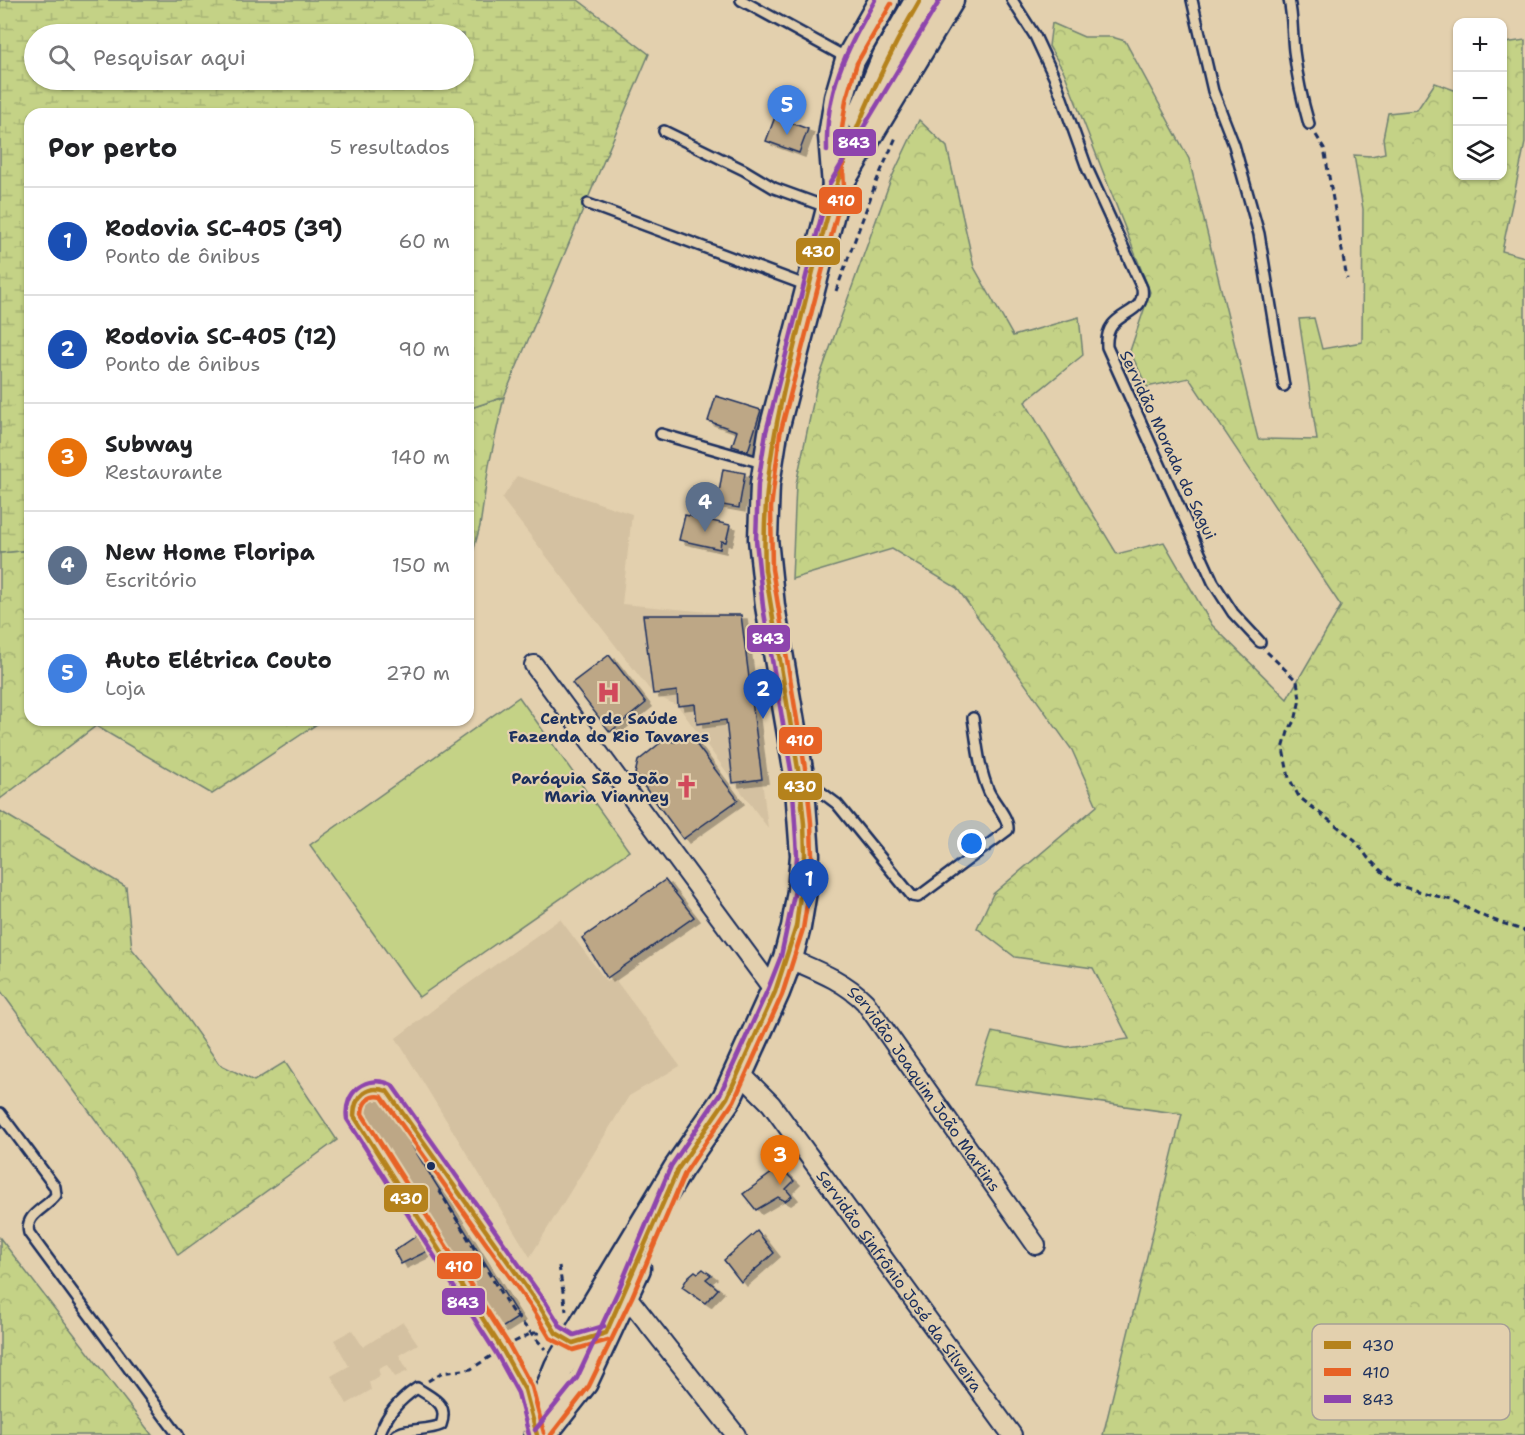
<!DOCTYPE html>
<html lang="pt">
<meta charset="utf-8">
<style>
body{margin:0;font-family:"Shantell Sans",sans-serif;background:#f6f6f6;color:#202124}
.controls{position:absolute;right:18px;top:18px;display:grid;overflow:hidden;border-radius:12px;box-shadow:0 2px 4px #0004}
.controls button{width:54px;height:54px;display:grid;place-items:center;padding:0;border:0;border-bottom:2px solid #e0e0e0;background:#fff;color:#202124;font:30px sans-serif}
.you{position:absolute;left:972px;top:844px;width:21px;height:21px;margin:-15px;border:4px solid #fff;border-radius:50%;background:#1a73e8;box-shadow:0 0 0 9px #1a73e833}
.badge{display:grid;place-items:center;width:39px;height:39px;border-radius:50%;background:#7c3aed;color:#fff;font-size:20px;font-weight:700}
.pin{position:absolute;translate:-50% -50px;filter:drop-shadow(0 2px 3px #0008)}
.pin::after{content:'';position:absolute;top:32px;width:21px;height:18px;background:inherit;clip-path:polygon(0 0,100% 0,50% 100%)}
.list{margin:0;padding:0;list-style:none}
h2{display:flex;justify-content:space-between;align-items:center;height:78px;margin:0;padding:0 24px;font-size:26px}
h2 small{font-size:20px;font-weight:400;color:#757577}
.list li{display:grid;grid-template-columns:39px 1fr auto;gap:18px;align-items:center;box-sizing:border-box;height:108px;padding:0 24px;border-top:2px solid #e0e0e0}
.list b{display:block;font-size:22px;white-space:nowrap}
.list p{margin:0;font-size:20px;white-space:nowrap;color:#757577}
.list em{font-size:20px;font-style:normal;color:#757577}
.icon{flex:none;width:33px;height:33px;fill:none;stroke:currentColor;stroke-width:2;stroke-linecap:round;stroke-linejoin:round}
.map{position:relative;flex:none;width:1525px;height:1435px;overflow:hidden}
.search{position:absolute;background:#fff;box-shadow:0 2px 4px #0004;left:24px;top:24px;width:450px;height:66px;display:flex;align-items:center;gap:15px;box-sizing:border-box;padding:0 21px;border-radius:33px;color:#757577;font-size:22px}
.panel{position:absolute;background:#fff;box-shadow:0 2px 4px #0004;left:24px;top:108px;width:450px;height:618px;border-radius:18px}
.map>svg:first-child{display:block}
.built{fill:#d4c1a1}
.green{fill:#c4d286;stroke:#708072;stroke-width:1.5}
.forest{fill:url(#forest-crowns);stroke:#708072;stroke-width:1.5}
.wetland{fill:url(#wetland-marsh);stroke:#708072;stroke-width:1.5;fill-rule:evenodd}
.building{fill:#bda786;stroke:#1b2f5e;stroke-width:1.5;filter:url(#shadow)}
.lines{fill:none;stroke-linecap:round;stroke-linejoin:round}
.service-casing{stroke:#1b2f5e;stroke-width:14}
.minor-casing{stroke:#1b2f5e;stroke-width:22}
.primary-casing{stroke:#1b2f5e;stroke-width:33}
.path{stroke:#1b2f5e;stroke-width:3;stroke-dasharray:6 4.5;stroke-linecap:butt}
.service{stroke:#e3d0ae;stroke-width:9}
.minor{stroke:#e3d0ae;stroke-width:18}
.primary{stroke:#e3d0ae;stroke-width:28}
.bus-1-casing{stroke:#e3d0ae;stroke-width:9}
.bus-2-casing{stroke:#e3d0ae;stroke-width:9}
.bus-3-casing{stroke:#e3d0ae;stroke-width:9}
.bus-1{stroke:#b5821c;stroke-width:4.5}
.bus-2{stroke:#e76225;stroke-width:4.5}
.bus-3{stroke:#8e44ad;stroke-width:4.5}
.bus-dot{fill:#1b2f5e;stroke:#e3d0ae;stroke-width:2}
.labels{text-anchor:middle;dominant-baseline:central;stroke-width:4.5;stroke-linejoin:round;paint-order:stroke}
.street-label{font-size:16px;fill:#1b2f5e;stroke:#e3d0ae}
.poi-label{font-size:16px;font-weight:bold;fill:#1b2f5e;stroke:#e3d0ae}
.key{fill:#e3d0ae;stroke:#a7a096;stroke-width:1.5}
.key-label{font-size:16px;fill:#1b2f5e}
.line-badge{stroke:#e3d0ae;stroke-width:2}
.badge-label{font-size:16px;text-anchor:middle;font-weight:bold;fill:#fff}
</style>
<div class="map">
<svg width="1525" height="1435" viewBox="0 0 1525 1435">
<defs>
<pattern id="forest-crowns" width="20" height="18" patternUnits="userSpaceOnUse" patternTransform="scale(1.5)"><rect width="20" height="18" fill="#c4d286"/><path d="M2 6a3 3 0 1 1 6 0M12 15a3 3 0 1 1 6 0" fill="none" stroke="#a8b576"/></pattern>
<pattern id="wetland-marsh" width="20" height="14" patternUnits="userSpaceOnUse" patternTransform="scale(1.5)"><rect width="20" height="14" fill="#c4d286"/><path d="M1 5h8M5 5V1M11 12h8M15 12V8" fill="none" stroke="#a8b576"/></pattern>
<filter id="shadow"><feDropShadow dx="6" dy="4" stdDeviation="0" flood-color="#0004"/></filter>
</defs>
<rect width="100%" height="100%" fill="#e3d0ae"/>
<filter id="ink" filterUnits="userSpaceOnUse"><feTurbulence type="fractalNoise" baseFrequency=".0167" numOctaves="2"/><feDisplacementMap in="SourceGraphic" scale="12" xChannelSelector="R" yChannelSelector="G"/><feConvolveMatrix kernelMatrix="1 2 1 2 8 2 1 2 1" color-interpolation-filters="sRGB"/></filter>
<g filter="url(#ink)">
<!-- built -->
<g class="built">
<path d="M517 476 632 514 622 604 741 615 768 828 678 706 653 694 502 499Z"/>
<path d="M560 919 607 982 614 978 680 1066 629 1096 530 1257 396 1038 451 996Z"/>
<path d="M403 1322 418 1344 399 1355 408 1371 395 1377 387 1365 378 1369 380 1375 369 1382 371 1390 347 1404 331 1376 349 1366 334 1340 352 1330 363 1347Z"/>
</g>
<!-- green -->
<path class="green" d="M519 697 629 851 419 997 310 845Z"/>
<!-- forest -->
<g class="forest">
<path d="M1052 23 1084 37H1112L1125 41 1189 159 1258 439 1317 440 1299 319 1314 318 1322 349 1362 342 1363 209 1354 155 1371 156 1385 153 1383 138 1388 113 1417 110 1435 83 1457 91 1458 176H1502L1503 50 1505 43 1525 40V143L1502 251 1525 257V1435H1103L1182 1114 974 1085 992 1032 1067 1047 1129 1039 1093 968 1015 957 977 928 993 894 1097 806 1072 750 957 588 892 549 792 579 796 484 817 384 891 179 919 120 947 147 974 267 1013 336 1079 317 1083 355 1025 402 1117 554 1164 542 1212 625 1287 699 1341 606 1189 378 1147 387 1130 351 1150 292 1064 72 1049 46Z"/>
<path d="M504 397 489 465 480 526 468 571V409Z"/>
<path d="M30 550V720H323L212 794 96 726 0 799V553Z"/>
<path d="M0 811 126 887 132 949 172 997 219 1064 254 1081 285 1062 337 1140 178 1255 131 1168 0 990Z"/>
<path d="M0 1238 152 1435H0Z"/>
</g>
<!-- wetland -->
<path class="wetland" d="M0 0H578L649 54 504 397 468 409V114H30V550L0 553ZM34 34H464V80H34Z"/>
<!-- building -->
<g class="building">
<path d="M775 117 808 129 799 153 766 141Z"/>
<path d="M716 396 761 410 748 451 732 446 737 431 708 421Z"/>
<path d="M723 469 745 473 739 508 717 504Z"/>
<path d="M685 515 730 525 726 542 721 541 720 549 679 540Z"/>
<path d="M643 615H741L762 779 733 783 726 720 697 724 695 704 678 706 677 691 653 694Z"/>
<path d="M609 655 646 703 610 732 572 683Z"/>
<path d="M690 736 738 800 683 839 635 774 638 761 665 739 674 742Z"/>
<path d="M665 880 694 917 607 978 582 938Z"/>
<path d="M379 1093 519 1317 497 1331 442 1244 401 1264 394 1251 431 1226 356 1107Z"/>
<path d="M780 1167 794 1181 786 1189 792 1196 785 1201 778 1197 756 1210 743 1194Z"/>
<path d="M757 1231 774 1253 741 1282 724 1260Z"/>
<path d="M703 1269 711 1275 706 1279 718 1289 705 1303 682 1287 688 1277 695 1271 698 1273Z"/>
</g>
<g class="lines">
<defs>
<g id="service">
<path d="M741 0 847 58"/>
<path d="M1012 0 1035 36 1055 79 1087 168 1142 288C1147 319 1104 308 1107 347L1213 582 1233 613 1260 642"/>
<path d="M1192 0 1213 91 1234 145 1259 234 1284 386"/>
<path d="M1289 0C1293 17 1292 34 1294 51 1297 76 1302 100 1309 124"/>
<path d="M664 131 744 170 774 188 829 208"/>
<path d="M588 204 808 286"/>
<path d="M661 434 766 464"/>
<path d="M805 780 837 804 912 896 918 897 1008 830C1009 818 995 804 989 792 979 769 977 744 973 718"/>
<path d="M0 1113 55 1187 56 1195C46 1209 24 1214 29 1233L178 1435"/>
<path d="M532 1415 525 1390 502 1349 354 1116C352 1097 369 1082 387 1091L540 1307 556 1333 572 1342"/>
<path d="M379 1435C387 1414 398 1401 417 1388 433 1399 449 1403 441 1425 428 1431 405 1428 396 1435"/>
</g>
<g id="minor">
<path d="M534 665 775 992"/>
<path id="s1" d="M788 958C815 970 843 980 865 1002L1036 1245"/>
<path id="s2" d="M739 1072 771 1104 1012 1435"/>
<path d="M625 1294 736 1435"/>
</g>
<g id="primary">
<path d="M861 119 887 57 920 0"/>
<path d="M837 186 833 136 839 98 850 60 884 0"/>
<path d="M543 1433 583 1382 636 1268"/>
<path d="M539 1435 544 1404 559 1367 678 1169 727 1098 775 992 788 958 796 927 802 891 805 855 799 775 770 606 763 539 765 484 773 433 837 186 949 0"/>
</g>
</defs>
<!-- service casing -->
<use href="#service" class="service-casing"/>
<!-- minor casing -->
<use href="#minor" class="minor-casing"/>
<!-- primary casing -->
<use href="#primary" class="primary-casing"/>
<!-- path -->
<g class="path">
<path d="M1316 135 1324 148 1347 279"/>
<path d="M836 291 877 180 897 135"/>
<path d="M1267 652 1297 681 1300 699 1296 717 1288 732 1283 749 1289 778 1299 797 1355 840 1368 858 1396 885 1451 900 1485 917 1525 931"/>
<path d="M439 1190 511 1310 545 1349"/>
<path d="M559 1266 566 1311"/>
<path d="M514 1342 532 1333H541"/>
<path d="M428 1381 441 1373 471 1369 491 1356"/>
</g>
<!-- service -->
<use href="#service" class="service"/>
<!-- minor -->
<use href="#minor" class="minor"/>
<!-- primary -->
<use href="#primary" class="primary"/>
<defs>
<path id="bus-1" d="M537 1435 525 1390 502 1349 354 1116C354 1096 368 1084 387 1091L540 1307 556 1333 573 1343 606 1333 678 1169 727 1098 775 992 796 927 805 855 804 824 799 775 765 570C761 479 779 406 801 319 813 270 825 221 840 174 861 113 888 55 920 0"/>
<g id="bus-2">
<path d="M544 1433 532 1387 509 1345 362 1114C362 1102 370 1094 382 1097L534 1311 550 1338 573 1350 608 1340"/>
<path d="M551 1435 589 1386 632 1297 685 1173 734 1101 782 995 803 929 809 892 812 856 811 823 806 774 772 569 771 508 780 434 844 187 841 136 846 100 857 63 891 4"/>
</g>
<g id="bus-3">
<path d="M827 151C825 89 846 52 875 0"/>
<path d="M535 1430 577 1378 618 1291 671 1166 720 1094 768 989 781 956 795 890 797 855 792 776 763 607 756 540 758 484 766 432 830 183 940 0"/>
<path d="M529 1435 518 1393 496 1353 347 1119C343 1092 367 1073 392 1085L546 1303 561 1327 574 1335 604 1326"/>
</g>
</defs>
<!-- bus-1 casing -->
<use href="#bus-1" class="bus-1-casing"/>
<!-- bus-2 casing -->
<use href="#bus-2" class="bus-2-casing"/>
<!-- bus-3 casing -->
<use href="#bus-3" class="bus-3-casing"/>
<!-- bus-1 -->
<use href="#bus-1" class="bus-1"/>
<!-- bus-2 -->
<use href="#bus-2" class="bus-2"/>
<!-- bus-3 -->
<use href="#bus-3" class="bus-3"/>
</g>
</g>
<!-- icons -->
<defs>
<symbol id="hospital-bare" viewBox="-9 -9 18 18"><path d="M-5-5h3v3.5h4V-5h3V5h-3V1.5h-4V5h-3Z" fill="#d1495b" stroke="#e3d0ae" stroke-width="2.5" paint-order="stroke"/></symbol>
<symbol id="church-bare" viewBox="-9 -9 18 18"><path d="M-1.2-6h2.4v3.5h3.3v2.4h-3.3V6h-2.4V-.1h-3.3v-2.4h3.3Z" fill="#d1495b" stroke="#e3d0ae" stroke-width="2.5" paint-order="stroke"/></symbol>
</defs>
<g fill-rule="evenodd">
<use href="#hospital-bare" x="592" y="676" width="33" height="33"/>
<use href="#church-bare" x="670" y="770" width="33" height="33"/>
</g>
<!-- markers -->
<circle class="bus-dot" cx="431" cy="1166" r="5"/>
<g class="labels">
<!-- street labels -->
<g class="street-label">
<text transform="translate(1168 445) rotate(65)">Servidão Morada do Sagui</text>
<text stroke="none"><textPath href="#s1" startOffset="194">Servidão Joaquim João Martins</textPath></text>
<text stroke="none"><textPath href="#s2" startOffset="264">Servidão Sinfrônio José da Silveira</textPath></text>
</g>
<!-- poi labels -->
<g class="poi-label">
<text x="609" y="718">Centro de Saúde<tspan x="609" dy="18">Fazenda do Rio Tavares</tspan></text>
<text x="669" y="778" text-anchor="end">Paróquia São João<tspan x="669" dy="18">Maria Vianney</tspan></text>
</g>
</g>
<!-- legend -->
<rect x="1312" y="1324" width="198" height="96" rx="9" class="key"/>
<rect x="1324" y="1341" width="27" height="8" fill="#b5821c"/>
<rect x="1324" y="1368" width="27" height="8" fill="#e76225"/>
<rect x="1324" y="1395" width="27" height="8" fill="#8e44ad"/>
<g class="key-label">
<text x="1362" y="1351">430</text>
<text x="1362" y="1378">410</text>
<text x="1362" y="1405">843</text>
</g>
<g class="line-badge">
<rect x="832" y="128" width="45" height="29" rx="6" fill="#8e44ad"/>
<rect x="818" y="186" width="45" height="29" rx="6" fill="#e76225"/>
<rect x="795" y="237" width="46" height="29" rx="6" fill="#b5821c"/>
<rect x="746" y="624" width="45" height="29" rx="6" fill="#8e44ad"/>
<rect x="778" y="726" width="45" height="29" rx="6" fill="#e76225"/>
<rect x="777" y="772" width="46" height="29" rx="6" fill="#b5821c"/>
<rect x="383" y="1184" width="46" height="29" rx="6" fill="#b5821c"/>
<rect x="436" y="1252" width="46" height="28" rx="6" fill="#e76225"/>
<rect x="441" y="1287" width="45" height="29" rx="6" fill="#8e44ad"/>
</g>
<g class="badge-label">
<text x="854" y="148">843</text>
<text x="841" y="206">410</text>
<text x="818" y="257">430</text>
<text x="768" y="644">843</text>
<text x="800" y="746">410</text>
<text x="800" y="792">430</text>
<text x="406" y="1204">430</text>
<text x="459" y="1272">410</text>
<text x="463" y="1308">843</text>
</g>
</svg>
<div class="controls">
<button>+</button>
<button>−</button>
<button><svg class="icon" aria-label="layers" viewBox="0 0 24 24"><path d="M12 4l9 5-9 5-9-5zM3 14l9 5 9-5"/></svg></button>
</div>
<div class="you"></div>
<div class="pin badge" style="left:809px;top:909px;background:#1a4fb4">1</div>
<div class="pin badge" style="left:763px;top:719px;background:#1a4fb4">2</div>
<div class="pin badge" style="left:780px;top:1185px;background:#e8710a">3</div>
<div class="pin badge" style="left:705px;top:532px;background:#5c6f8a">4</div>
<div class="pin badge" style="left:787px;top:135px;background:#3f7fe0">5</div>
<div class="search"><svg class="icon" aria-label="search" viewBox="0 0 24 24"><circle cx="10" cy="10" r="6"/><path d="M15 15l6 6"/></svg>Pesquisar aqui</div>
<section class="panel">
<h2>Por perto<small>5 resultados</small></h2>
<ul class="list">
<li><span class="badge" style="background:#1a4fb4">1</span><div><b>Rodovia SC-405 (39)</b><p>Ponto de ônibus</p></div><em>60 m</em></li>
<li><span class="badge" style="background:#1a4fb4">2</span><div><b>Rodovia SC-405 (12)</b><p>Ponto de ônibus</p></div><em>90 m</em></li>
<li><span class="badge" style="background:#e8710a">3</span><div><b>Subway</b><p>Restaurante</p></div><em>140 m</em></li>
<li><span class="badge" style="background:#5c6f8a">4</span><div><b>New Home Floripa</b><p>Escritório</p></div><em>150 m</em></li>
<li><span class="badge" style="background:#3f7fe0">5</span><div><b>Auto Elétrica Couto</b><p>Loja</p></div><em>270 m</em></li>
</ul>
</section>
</div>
